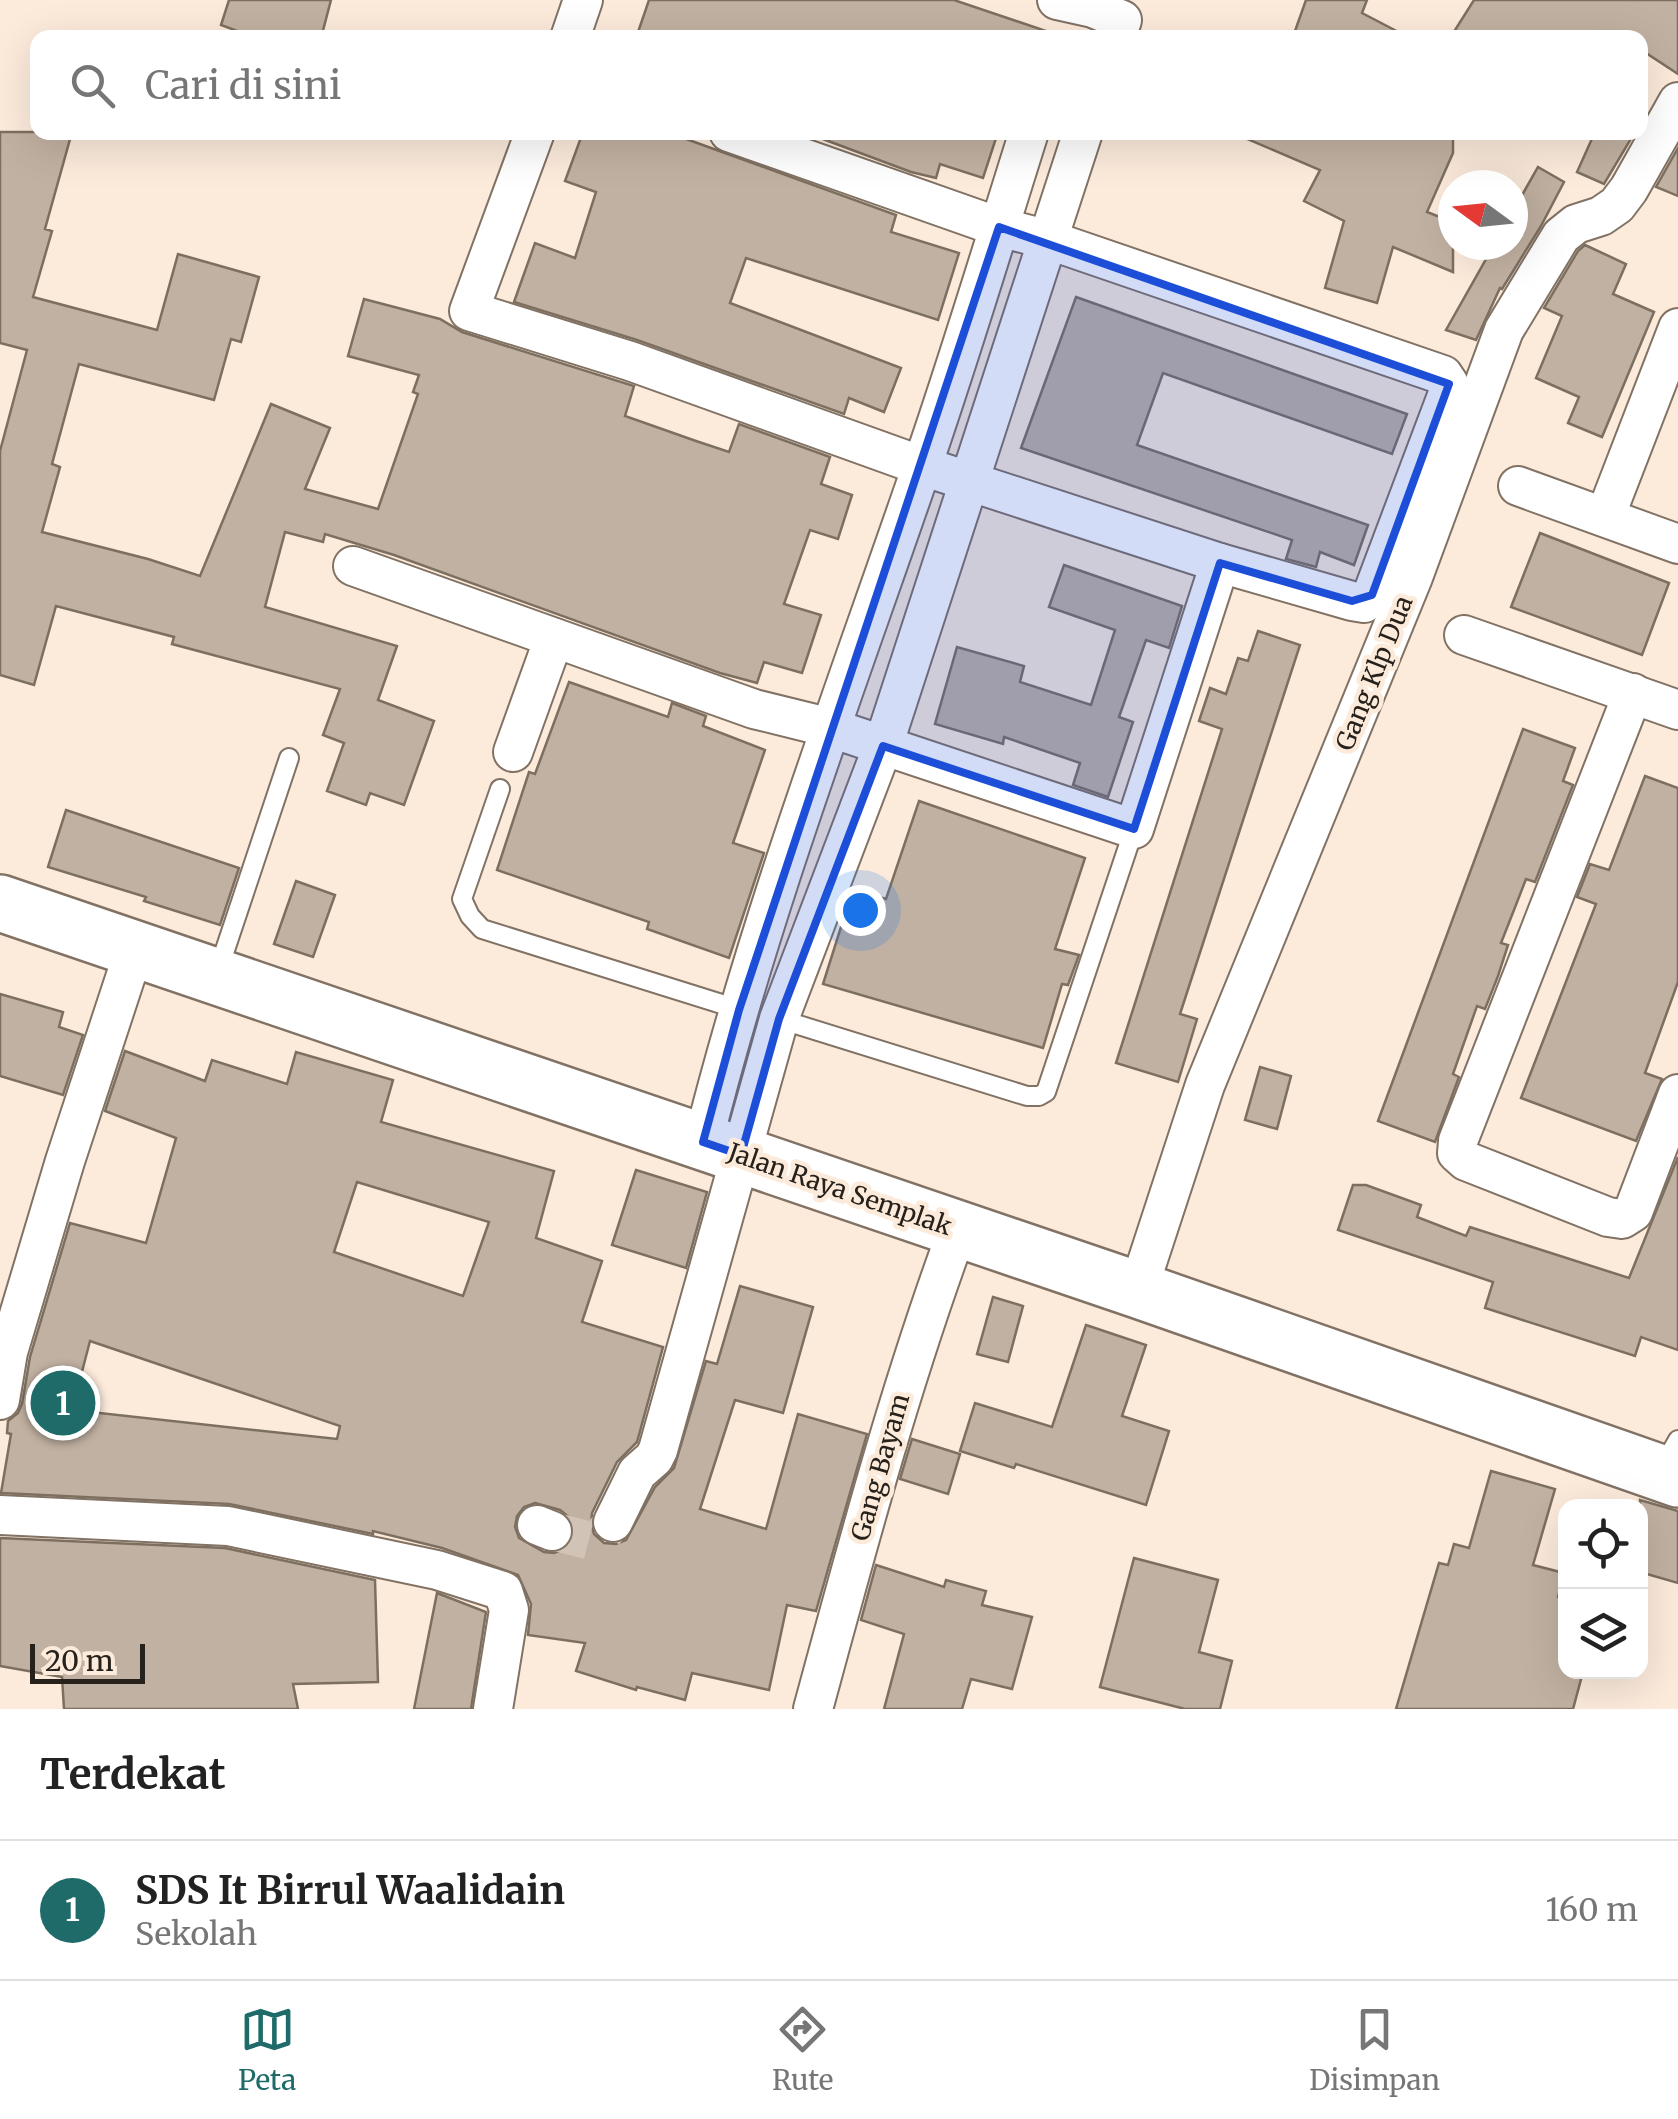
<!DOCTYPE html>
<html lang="id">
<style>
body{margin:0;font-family:Merriweather,serif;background:#f2f2f2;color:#222}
.controls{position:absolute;right:30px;bottom:30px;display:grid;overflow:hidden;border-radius:20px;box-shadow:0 10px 40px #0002}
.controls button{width:90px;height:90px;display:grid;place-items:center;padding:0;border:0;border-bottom:2px solid #e0e0e0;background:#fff;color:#222;font:50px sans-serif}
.compass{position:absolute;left:1438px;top:170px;width:90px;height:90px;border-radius:50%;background:#fff;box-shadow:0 10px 40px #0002;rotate:285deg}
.scale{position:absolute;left:30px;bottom:25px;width:115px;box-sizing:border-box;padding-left:10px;border:5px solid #27211b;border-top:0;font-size:28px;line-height:35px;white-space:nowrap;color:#27211b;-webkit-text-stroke:8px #fcebdb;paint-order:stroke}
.you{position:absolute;left:860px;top:910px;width:35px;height:35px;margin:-25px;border:8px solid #fff;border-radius:50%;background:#1a73e8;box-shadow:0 0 0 15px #1a73e833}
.badge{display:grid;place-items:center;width:65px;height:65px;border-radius:50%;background:#1f6b69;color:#fff;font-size:32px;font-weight:700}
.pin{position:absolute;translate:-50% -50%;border:5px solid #fff;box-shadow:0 2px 10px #0006}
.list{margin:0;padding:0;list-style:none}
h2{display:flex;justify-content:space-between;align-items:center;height:130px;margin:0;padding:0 40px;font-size:42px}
h2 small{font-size:32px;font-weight:400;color:#767676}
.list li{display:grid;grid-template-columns:65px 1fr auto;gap:30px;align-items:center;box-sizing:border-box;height:140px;padding:0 40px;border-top:2px solid #e0e0e0}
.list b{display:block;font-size:38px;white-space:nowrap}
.list p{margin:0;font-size:32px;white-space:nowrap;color:#767676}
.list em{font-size:32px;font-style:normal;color:#767676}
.icon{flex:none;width:55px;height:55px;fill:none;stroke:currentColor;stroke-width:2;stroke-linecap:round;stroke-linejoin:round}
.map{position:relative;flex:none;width:1678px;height:1709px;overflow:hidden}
.search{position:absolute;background:#fff;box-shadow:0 10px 40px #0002;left:30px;right:30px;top:30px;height:110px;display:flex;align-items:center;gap:25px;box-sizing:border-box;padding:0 35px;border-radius:20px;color:#767676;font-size:38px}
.sheet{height:270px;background:#fff}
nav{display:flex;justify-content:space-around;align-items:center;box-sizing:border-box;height:140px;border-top:2px solid #e0e0e0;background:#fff;font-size:28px;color:#767676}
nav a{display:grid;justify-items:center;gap:5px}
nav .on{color:#1f6b69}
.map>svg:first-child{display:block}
.building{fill:#c1b1a2;stroke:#7d6f60;stroke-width:2.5;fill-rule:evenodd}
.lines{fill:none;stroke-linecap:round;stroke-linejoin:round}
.street-tunnel{stroke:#d1c3b5;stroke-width:38;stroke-dasharray:38 19;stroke-linecap:butt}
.lane-casing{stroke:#817264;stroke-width:22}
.street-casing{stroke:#817264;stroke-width:42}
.primary-casing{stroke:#817264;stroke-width:60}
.lane{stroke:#fff;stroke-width:18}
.street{stroke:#fff;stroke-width:38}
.primary{stroke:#fff;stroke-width:55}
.marked{fill:#1d4ed8;fill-opacity:0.2;stroke:#1d4ed8;stroke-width:8;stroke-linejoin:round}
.labels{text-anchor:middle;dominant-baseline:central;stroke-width:9;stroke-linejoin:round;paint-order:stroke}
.street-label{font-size:25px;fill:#27211b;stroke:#fcebdb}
</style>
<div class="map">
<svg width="1678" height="1709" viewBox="0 0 1678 1709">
<rect width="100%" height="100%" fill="#fcebdb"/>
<!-- building -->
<g class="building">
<path d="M229 0H331L321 38H256L221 25Z"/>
<path d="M649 0H954L1049 32 1048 38H636Z"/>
<path d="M1306 0H1367L1362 13 1410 38H1313L1295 31Z"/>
<path d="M1474 0H1678V74L1640 49V38H1450Z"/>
<path d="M0 132H72L45 229 52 231 33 297 157 330 178 254 259 277 241 342 231 339 214 400 79 364 52 464 60 467 42 532 148 559 200 576 271 404 330 428 305 489 378 509 418 394 413 392 419 375 348 356 364 299 440 319 462 332 634 386 625 416 696 441 729 452 739 424 830 457 821 484 852 495 838 539 810 530 784 604 821 615 802 673 764 662 757 683 720 673 394 555 325 534 323 542 285 532 265 607 397 646 378 700 434 721 404 805 370 793 366 805 327 791 344 743 323 735 340 689 172 644 174 637 56 606 34 685 0 675V451L27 350 0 343Z"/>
<path d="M583 132H667L896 215 891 232 959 253 938 320 746 258 730 303 901 368 884 412 849 398 844 414 637 340 514 302 535 243 575 258 596 192 565 181Z"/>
<path d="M804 132H998L983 178 940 164 936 178 911 172Z"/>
<path d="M1231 132H1453V153L1427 212 1453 222V272L1393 247 1377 303 1325 288 1344 221 1304 201 1320 170Z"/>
<path d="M1595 132H1635L1604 184 1577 172Z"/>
<path d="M1678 148V196L1656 187Z"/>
<path d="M1538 167 1564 182 1541 226 1502 289 1500 288 1476 340 1446 330 1494 245H1513V211Z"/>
<path d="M1585 245 1626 264 1613 294 1654 312 1602 437 1568 423 1579 397 1536 378 1562 316 1544 308 1578 251Z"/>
<path d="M1076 297 1407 414 1392 454 1163 373 1137 445 1368 525 1354 565 1320 552 1316 567 1286 559 1292 540 1021 448Z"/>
<path d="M1540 533 1669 583 1642 655 1511 607Z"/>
<path d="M1064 565 1182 606 1169 648 1146 640 1119 717 1133 722 1108 797 1073 785 1080 763 1004 737 1003 744 935 724 957 647 1024 666 1020 682 1091 705 1115 630 1049 607Z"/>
<path d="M1258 631 1300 645 1180 1014 1197 1019 1178 1082 1116 1063 1222 729 1199 721 1210 688 1226 694 1238 658 1248 661Z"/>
<path d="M569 682 668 717 672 703 706 716 703 726 765 750 733 843 764 853 729 958 647 929 649 922 497 870 529 772 535 774Z"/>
<path d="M1523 729 1575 748 1563 781 1573 785 1535 882 1526 879 1514 910 1501 943 1508 945 1498 976 1485 1009 1477 1006 1453 1074 1459 1077 1435 1142 1378 1121Z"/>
<path d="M1645 776 1678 788V982L1645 1073 1662 1079 1636 1141 1521 1098 1596 904 1577 897 1590 864 1609 870Z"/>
<path d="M919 801 1085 858 1055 949 1079 955 1068 985 1062 984 1043 1048 823 984 853 889 886 899Z"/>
<path d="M66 810 239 868 220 925 144 901 146 897 48 867Z"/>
<path d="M296 881 335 895 313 957 274 944Z"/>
<path d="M0 994 63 1012 59 1027 83 1035 63 1095 0 1076Z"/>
<path d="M125 1051 205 1081 212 1060 287 1084 296 1052 393 1080 381 1122 554 1171 536 1238 602 1261 582 1322 663 1347 637 1442 617 1462 592 1513 591 1524 594 1534 604 1543 616 1544 626 1540 655 1487 674 1468 706 1361 717 1364 740 1286 813 1307 783 1413 735 1400 700 1509 766 1529 798 1414 867 1434 816 1611 787 1605 769 1690 692 1673 685 1700 637 1687 636 1690 576 1671 585 1643 528 1635 531 1604 518 1575 442 1548 373 1531V1534L229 1504 1 1493 11 1434 7 1433 8 1421 18 1413 22 1404 30 1357 70 1223 146 1243 176 1138 105 1111ZM357 1182 489 1222 463 1296 334 1252ZM90 1341 340 1426 337 1439 72 1410ZM535 1503 560 1510 570 1518 574 1527 573 1538 565 1549 554 1553 544 1552 519 1538 515 1527 517 1516 524 1507Z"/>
<path d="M1260 1067 1291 1076 1277 1129 1245 1120Z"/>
<path d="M1678 1157V1350L1641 1337 1635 1356 1485 1308 1493 1282 1338 1230 1353 1185H1366L1421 1205 1417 1217 1466 1236 1470 1227 1629 1278Z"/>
<path d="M636 1170 707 1192 686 1268 612 1245Z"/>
<path d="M993 1297 1023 1306 1008 1362 977 1354Z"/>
<path d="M1086 1325 1146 1345 1122 1416 1169 1431 1146 1505 1016 1464 1014 1468 960 1451 975 1403 1052 1427Z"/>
<path d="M912 1439 960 1454 948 1494 900 1479Z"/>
<path d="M1491 1471 1555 1489 1533 1565 1564 1573 1558 1597 1566 1600V1672H1583L1573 1709H1396L1439 1563 1448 1565 1454 1544 1469 1548Z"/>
<path d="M1640 1500 1678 1511V1583L1640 1572Z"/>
<path d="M0 1538 225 1548 375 1580 378 1682 293 1684 298 1709H64L62 1677 0 1666Z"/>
<path d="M1134 1558 1218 1580 1199 1652 1232 1661 1220 1709H1185L1100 1687Z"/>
<path d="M876 1565 944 1587 946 1580 986 1591 982 1605 1032 1617 1012 1689 971 1679 962 1709H884L904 1634 861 1620Z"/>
<path d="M437 1593 486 1612 471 1709H414Z"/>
</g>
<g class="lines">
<!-- street-tunnel -->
<path class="street-tunnel" d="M552 1531 591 1541 599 1539 613 1522"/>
<defs>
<g id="lane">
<path d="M500 789 462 899 470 916 482 929 741 1010"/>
<path d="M218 971 289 758"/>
<path d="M776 1018 1027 1096H1039L1046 1092 1134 829"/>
<path d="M1662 1468 1678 1440"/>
</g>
<g id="street">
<path d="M1057 0 1093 8 1122 20 1116 38"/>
<path d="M570 38 583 0"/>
<path d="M535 132 469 311 630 361 922 466 1220 563 1352 601 1364 603 1372 595 1447 396 1449 384 1443 375 1049 240 999 227 729 132"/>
<path d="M1518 486 1678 544"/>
<path d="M1605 517 1678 328"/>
<path d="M353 566 754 709 831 728 1134 829 1220 563"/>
<path d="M1464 635 1678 710"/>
<path d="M1633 693 1458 1141 1457 1153 1466 1161 1608 1217 1622 1219 1633 1212 1678 1094"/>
<path d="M513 752 554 638"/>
<path d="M703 1142C760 914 844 693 920 472 959 360 993 246 1029 132"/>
<path d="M1138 1290 1205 1085 1413 577 1504 330 1561 236 1576 224 1601 216 1617 205 1629 189 1678 102"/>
<path d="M0 1400 8 1352 65 1161 135 948"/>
<path d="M0 1515 228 1526 437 1570 503 1591 509 1610 493 1709"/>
<path d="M613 1522 637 1473 654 1458 658 1450 779 1019 883 746 1083 132"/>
<path d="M537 1525 552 1531"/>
<path d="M813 1709C857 1547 900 1386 958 1229"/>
</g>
<path id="primary" d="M0 903 1138 1290 1678 1479"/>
</defs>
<!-- lane casing -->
<use href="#lane" class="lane-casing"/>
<!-- street casing -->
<use href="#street" class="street-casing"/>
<!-- primary casing -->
<use href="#primary" class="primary-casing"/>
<!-- lane -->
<use href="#lane" class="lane"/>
<!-- street -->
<use href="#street" class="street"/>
<!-- primary -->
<use href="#primary" class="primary"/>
</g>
<!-- marked area -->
<path class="marked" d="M999 227 1449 384 1372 595 1352 601 1220 563 1134 829 883 746 779 1019 741 1155 703 1142 739 1010Z"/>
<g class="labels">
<!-- street labels -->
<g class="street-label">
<text transform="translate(1374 673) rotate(-68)">Gang Klp Dua</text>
<text transform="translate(840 1189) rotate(19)">Jalan Raya Semplak</text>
<text transform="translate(880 1467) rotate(-74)">Gang Bayam</text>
</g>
</g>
</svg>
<div class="controls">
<button><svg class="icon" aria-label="locate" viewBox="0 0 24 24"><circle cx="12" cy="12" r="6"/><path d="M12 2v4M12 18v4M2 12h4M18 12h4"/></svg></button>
<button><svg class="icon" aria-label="layers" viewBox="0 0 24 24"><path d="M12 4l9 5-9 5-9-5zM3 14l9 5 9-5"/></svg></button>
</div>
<svg class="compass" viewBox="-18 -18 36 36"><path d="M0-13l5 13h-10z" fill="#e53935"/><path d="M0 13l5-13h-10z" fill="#767676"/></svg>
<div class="scale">20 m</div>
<div class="you"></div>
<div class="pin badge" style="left:63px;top:1403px">1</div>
<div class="search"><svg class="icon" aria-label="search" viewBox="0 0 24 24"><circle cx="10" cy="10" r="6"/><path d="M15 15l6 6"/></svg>Cari di sini</div>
</div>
<section class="sheet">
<h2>Terdekat<small></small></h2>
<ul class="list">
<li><span class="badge">1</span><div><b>SDS It Birrul Waalidain</b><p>Sekolah</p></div><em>160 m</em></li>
</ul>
</section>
<nav>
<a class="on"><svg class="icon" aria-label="map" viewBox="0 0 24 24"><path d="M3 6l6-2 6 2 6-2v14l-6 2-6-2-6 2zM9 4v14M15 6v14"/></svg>Peta</a>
<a><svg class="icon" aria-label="directions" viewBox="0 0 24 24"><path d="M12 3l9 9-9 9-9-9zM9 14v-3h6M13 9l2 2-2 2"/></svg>Rute</a>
<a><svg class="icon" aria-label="saved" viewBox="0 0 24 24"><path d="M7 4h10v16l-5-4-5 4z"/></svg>Disimpan</a>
</nav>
